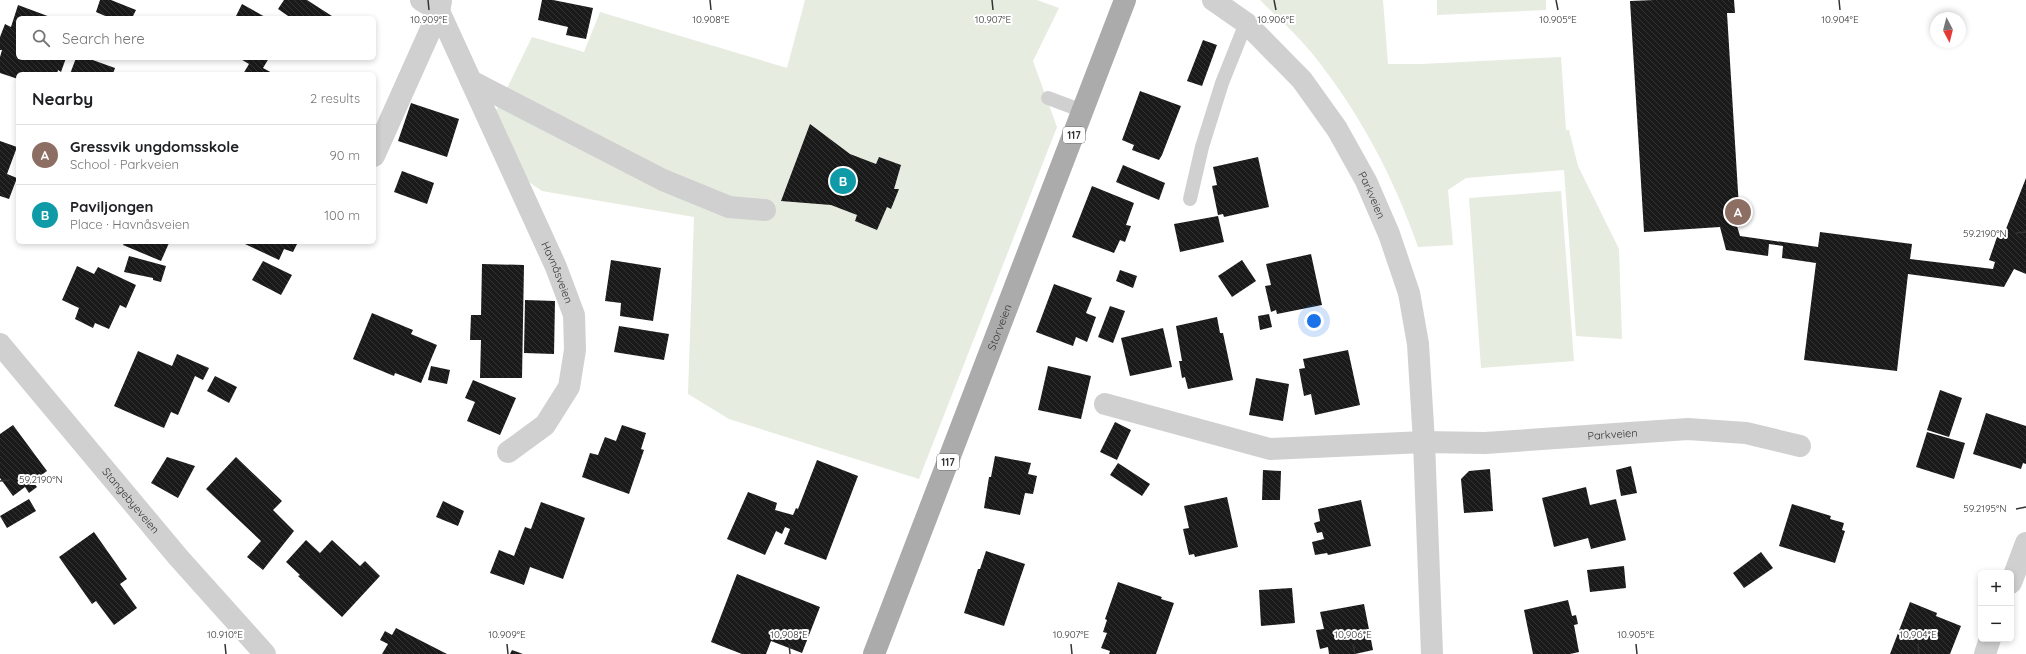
<!DOCTYPE html>
<meta charset="utf-8">
<style>
body{margin:0;font-family:Quicksand,sans-serif;background:#f6f6f6;color:#202124}
.controls{position:absolute;right:12px;bottom:12px;display:grid;overflow:hidden;border-radius:6px;box-shadow:0 2px 6px #0003}
.controls button{width:36px;height:36px;display:grid;place-items:center;padding:0;border:0;border-bottom:1px solid #e0e0e0;background:#fff;color:#202124;font:20px sans-serif}
.compass{position:absolute;left:1930px;top:12px;width:36px;height:36px;border-radius:50%;background:#fff;box-shadow:0 2px 6px #0003;rotate:173deg}
.you{position:absolute;left:1314px;top:321px;width:14px;height:14px;margin:-10px;border:3px solid #fff;border-radius:50%;background:#1a73e8;box-shadow:0 0 0 6px #1a73e833}
.badge{display:grid;place-items:center;width:26px;height:26px;border-radius:50%;background:#d93025;color:#fff;font-size:13px;font-weight:700}
.pin{position:absolute;translate:-50% -50%;border:2px solid #fff;box-shadow:0 1px 4px #0006}
.list{margin:0;padding:0;list-style:none}
h2{display:flex;justify-content:space-between;align-items:center;height:52px;margin:0;padding:0 16px;font-size:17px}
h2 small{font-size:13px;font-weight:400;color:#757577}
.list li{display:grid;grid-template-columns:26px 1fr auto;gap:12px;align-items:center;box-sizing:border-box;height:60px;padding:0 16px;border-top:1px solid #e0e0e0}
.list b{display:block;font-size:15px;white-space:nowrap}
.list p{margin:0;font-size:13px;white-space:nowrap;color:#757577}
.list em{font-size:13px;font-style:normal;color:#757577}
.icon{flex:none;width:22px;height:22px;fill:none;stroke:currentColor;stroke-width:2;stroke-linecap:round;stroke-linejoin:round}
.map{position:relative;flex:none;width:2026px;height:654px;overflow:hidden}
.search{position:absolute;background:#fff;box-shadow:0 2px 6px #0003;left:16px;top:16px;width:360px;height:44px;display:flex;align-items:center;gap:10px;box-sizing:border-box;padding:0 14px;border-radius:6px;color:#757577;font-size:15px}
.panel{position:absolute;background:#fff;box-shadow:0 2px 6px #0003;left:16px;top:72px;width:360px;height:172px;border-radius:6px}
.map>svg:first-child{display:block}
.green{fill:#e6ecdf}
.building{fill:url(#building-back-hatch)}
.lines{fill:none;stroke-linecap:round;stroke-linejoin:round}
.service{stroke:#d0d0d0;stroke-width:14}
.minor{stroke:#d0d0d0;stroke-width:22}
.primary{stroke:#ababab;stroke-width:22}
.ticks{fill:none;stroke:#333;stroke-width:1.5}
.labels{text-anchor:middle;dominant-baseline:central;stroke-width:4;stroke-linejoin:round;paint-order:stroke}
.shield{fill:#fff;stroke:#707070;stroke-width:1}
.shield-label{font-size:10px;font-weight:bold;fill:#333}
.street-label{font-size:11px;fill:#333;stroke:#fff}
.ticks-label{font-size:10px;text-anchor:middle;fill:#333;stroke:#fff;stroke-width:4;stroke-linejoin:round;paint-order:stroke}
</style>
<div class="map">
<svg width="2026" height="654" viewBox="0 0 2026 654">
<defs>
<pattern id="building-back-hatch" width="6" height="6" patternUnits="userSpaceOnUse"><rect width="6" height="6" fill="#1a1a1a"/><path d="M-1 5l2 2M0 0l6 6M5-1l2 2" fill="none" stroke="#333"/></pattern>
</defs>
<rect width="100%" height="100%" fill="#fff"/>
<!-- green -->
<g class="green">
<path d="M805 0H1037L1059 8 1033 61 1057 127 919 479 729 419 688 394 694 217 542 191 529 182 496 111 532 37 584 52 600 12 787 68Z"/>
<path d="M1260 0H1383L1388 64H1422L1561 57 1566 130H1569L1578 166 1619 249 1622 339 1576 336 1564 170 1466 178 1448 190 1453 245 1418 247C1394 177 1358 110 1311 52 1296 34 1277 17 1260 0Z"/>
<path d="M1437 0H1546V10L1437 15Z"/>
<path d="M1561 191 1574 361 1481 368 1469 198Z"/>
</g>
<!-- building -->
<g class="building">
<path d="M100 0H111L136 10 132 18H110L96 12Z"/>
<path d="M284 0H307L335 18H291L278 9Z"/>
<path d="M542 0H553L593 8 586 39 566 35 568 27 538 20Z"/>
<path d="M1654 0H1734L1735 13H1727L1739 208 1746 207 1747 222 1740 223V227L1737 226 1740 236 1818 247 1820 232 1912 244 1910 259 1993 269 1995 262 1989 260 1997 237 2002 239 2026 178V274L2014 269 2004 287 1908 274 1897 371 1804 360 1816 263 1782 258 1783 246 1769 244 1768 256 1726 250 1720 227 1644 232 1630 1Z"/>
<path d="M242 4 267 18H235Z"/>
<path d="M18 5 53 18H18V58H66L61 72 58 70 57 74H18V79L0 73V57L2 50H0V37L5 24 11 27Z"/>
<path d="M1203 40 1217 45 1202 86 1187 81Z"/>
<path d="M76 58H87L115 68 113 74H70Z"/>
<path d="M239 58H269L263 68 274 74H243L249 64Z"/>
<path d="M1140 91 1181 106 1162 155 1159 160 1132 150 1134 145 1122 140Z"/>
<path d="M411 103 459 119 447 157 398 141Z"/>
<path d="M810 124 850 154 876 164 879 157 901 165 894 189H899L891 209 887 207 877 230 855 221 857 215 831 205 781 201Z"/>
<path d="M0 141 17 147 7 174 17 178 9 199 0 196Z"/>
<path d="M1258 157 1269 207 1224 217 1223 214 1218 215 1212 186 1217 185 1213 167Z"/>
<path d="M1123 165 1165 183 1159 200 1116 182Z"/>
<path d="M402 171 434 183 427 204 394 192Z"/>
<path d="M1092 186 1134 203 1126 225 1131 226 1125 242 1120 240 1114 253 1072 237Z"/>
<path d="M1218 216 1224 242 1180 252 1174 224Z"/>
<path d="M125 242H167L169 243 161 261 123 245Z"/>
<path d="M246 242H298L293 252 284 249 279 260 245 244Z"/>
<path d="M1311 254 1322 305 1277 314 1276 310 1271 312 1265 286 1271 285 1266 264Z"/>
<path d="M129 256 166 266 161 282 153 280V278L124 272Z"/>
<path d="M611 260 661 268 653 321 620 316 621 303 605 301Z"/>
<path d="M1242 260 1256 281 1232 297 1218 276Z"/>
<path d="M263 261 292 275 281 295 252 280Z"/>
<path d="M482 264 524 265 522 378H480L481 340H470L471 315H481Z"/>
<path d="M77 266 94 274 98 267 136 285 126 308 120 305 109 329 95 323 93 328 75 319 79 308 62 300Z"/>
<path d="M1120 270 1137 276 1133 288 1116 281Z"/>
<path d="M1054 284 1092 298 1086 313 1096 317 1087 342 1076 337 1073 346 1036 332Z"/>
<path d="M525 300 555 301 554 354 524 353Z"/>
<path d="M1110 306 1125 311 1113 343 1098 337Z"/>
<path d="M372 313 413 330 411 334 437 345 421 383 395 373 394 376 353 359Z"/>
<path d="M1269 314 1272 327 1260 330 1258 316Z"/>
<path d="M1217 317 1220 333H1223L1233 380 1188 389 1185 377 1182 378 1179 361H1182L1176 326Z"/>
<path d="M619 326 669 334 664 360 614 352Z"/>
<path d="M1163 328 1172 367 1130 376 1121 338Z"/>
<path d="M1348 350 1360 405 1315 415 1311 394 1304 396 1299 369 1305 368 1303 359Z"/>
<path d="M138 351 172 366 177 354 209 368 203 380 195 376 178 415 171 412 164 428 114 406Z"/>
<path d="M431 366 450 370 447 384 428 380Z"/>
<path d="M1048 366 1091 376 1081 419 1038 410Z"/>
<path d="M215 376 237 387 229 403 207 391Z"/>
<path d="M1256 378 1289 384 1283 421 1249 415Z"/>
<path d="M473 380 516 398 500 435 467 421 475 402 465 398Z"/>
<path d="M1940 390 1962 398 1949 437 1927 430Z"/>
<path d="M1986 413 2026 426V464L2023 463 2021 469 1973 454Z"/>
<path d="M1115 422 1131 430 1117 460 1100 452Z"/>
<path d="M13 425 47 471 33 481 37 487 29 493 25 487 13 496 0 478V434Z"/>
<path d="M622 425 646 433 641 449 644 450 629 494 582 477 590 453 598 455 605 437 616 441Z"/>
<path d="M1927 432 1965 443 1954 479 1916 467Z"/>
<path d="M995 456 1031 463 1028 474 1037 476 1033 494 1025 493 1020 515 984 508 989 477H991Z"/>
<path d="M167 457 195 466 178 498 151 483Z"/>
<path d="M236 457 282 501 273 510 294 531 263 570 247 557 261 541 206 489Z"/>
<path d="M817 460 858 476 826 560 784 544 790 529 785 527 782 534 776 531 765 555 727 539 748 492 777 503 775 510 793 515 796 508 798 509Z"/>
<path d="M1118 463 1150 484 1142 496 1110 475Z"/>
<path d="M1631 466 1637 493 1621 496 1616 470Z"/>
<path d="M1490 469 1493 511 1464 513 1461 479 1469 471Z"/>
<path d="M1263 470 1281 471 1280 500H1262Z"/>
<path d="M1586 487 1590 505 1616 499 1626 540 1591 549 1588 538 1554 547 1542 498Z"/>
<path d="M1227 497 1238 547 1195 557 1194 554 1189 555 1183 529 1189 528 1184 506Z"/>
<path d="M29 499 36 511 7 528 0 516Z"/>
<path d="M1361 500 1371 546 1328 555 1327 553 1315 555 1312 542 1324 539 1322 532 1317 533 1314 523 1320 521 1318 509Z"/>
<path d="M443 501 464 511 458 526 436 517Z"/>
<path d="M541 502 585 518 563 579 530 567 524 585 490 573 499 550 514 556 525 527 531 529Z"/>
<path d="M1792 504 1831 516 1830 519 1844 523 1842 530 1845 531 1835 563 1779 546Z"/>
<path d="M94 532 127 579 120 584 137 608 114 625 96 601 92 604 59 557Z"/>
<path d="M306 540 320 553 332 540 360 566 365 561 380 576 342 617 298 576 300 575 286 562Z"/>
<path d="M986 551 1025 564 1004 626 964 613 978 569H980Z"/>
<path d="M1761 552 1773 568 1744 588 1733 573Z"/>
<path d="M1624 566 1626 588 1590 592 1587 570Z"/>
<path d="M737 574 820 607 802 653 771 641 766 654H742L711 642Z"/>
<path d="M1118 582 1162 597 1161 599 1174 603 1156 654H1109L1110 651 1101 648 1107 633 1103 632 1107 620 1105 619Z"/>
<path d="M1292 588 1295 623 1261 626 1259 590Z"/>
<path d="M1568 600 1572 616 1576 615 1578 624 1574 625 1579 652 1570 654H1533L1524 610Z"/>
<path d="M1910 602 1937 613 1936 616 1961 626 1950 654H1890Z"/>
<path d="M1364 604 1373 650 1355 654H1329L1328 647 1320 649 1316 630 1324 629 1320 612Z"/>
<path d="M396 628 447 654H382L388 644 380 640 385 631 392 635Z"/>
<path d="M512 650 523 654H510Z"/>
</g>
<g class="lines">
<!-- service -->
<g class="service">
<path d="M1048 98 1083 111"/>
<path d="M1190 199 1202 147 1222 83 1246 23"/>
</g>
<!-- minor -->
<g class="minor">
<path id="s1" d="M421 0 439 11 556 267 574 315 575 350 569 387 545 425 508 452"/>
<path id="s2" d="M1213 0 1246 23 1302 80 1337 129 1366 181 1389 234 1409 293 1418 344 1424 442 1432 654"/>
<path d="M471 81 663 180 729 207 765 210"/>
<path d="M374 156 439 11 441 1"/>
<path id="s3" d="M0 344 178 557 265 654"/>
<path id="s4" d="M1105 404 1270 449 1424 442 1485 443 1688 429 1746 433 1800 446"/>
<path d="M2011 583 2026 543"/>
<path d="M1985 654 1990 639"/>
</g>
<!-- primary -->
<path class="primary" id="s5" d="M874 654 1125 0"/>
</g>
<!-- ticks -->
<path class="ticks" d="M428 0 429 10M710 0 711 10M992 0 993 10M1274 0 1276 10M1556 0 1558 10M1839 0 1840 10M2016 233 2026 232M0 481 10 480M2016 509 2026 507M225 644 226 654M507 644 508 654M789 644 790 654M1071 644 1072 654M1353 644 1355 654M1636 644 1637 654M1918 644 1919 654"/>
<g class="labels">
<!-- shield labels -->
<g class="shield">
<rect x="1063" y="127" width="22" height="16" rx="3"/>
<rect x="937" y="454" width="22" height="16" rx="3"/>
</g>
<g class="shield-label">
<text x="1074" y="135">117</text>
<text x="948" y="462">117</text>
</g>
<!-- street labels -->
<g class="street-label">
<text stroke="none"><textPath href="#s2" startOffset="255">Parkveien</textPath></text>
<text stroke="none"><textPath href="#s1" startOffset="308">Havnåsveien</textPath></text>
<text stroke="none"><textPath href="#s5" startOffset="350">Storveien</textPath></text>
<text stroke="none"><textPath href="#s4" startOffset="514">Parkveien</textPath></text>
<text stroke="none"><textPath href="#s3" startOffset="204">Stangebyeveien</textPath></text>
</g>
</g>
<g class="ticks-label">
<text x="429" y="23">10.909°E</text>
<text x="711" y="23">10.908°E</text>
<text x="993" y="23">10.907°E</text>
<text x="1276" y="23">10.906°E</text>
<text x="1558" y="23">10.905°E</text>
<text x="1840" y="23">10.904°E</text>
<text x="1985" y="237">59.2190°N</text>
<text x="41" y="483">59.2190°N</text>
<text x="1985" y="512">59.2195°N</text>
<text x="225" y="638">10.910°E</text>
<text x="507" y="638">10.909°E</text>
<text x="789" y="638">10.908°E</text>
<text x="1071" y="638">10.907°E</text>
<text x="1353" y="638">10.906°E</text>
<text x="1636" y="638">10.905°E</text>
<text x="1918" y="638">10.904°E</text>
</g>
</svg>
<div class="controls">
<button>+</button>
<button>−</button>
</div>
<svg class="compass" viewBox="-18 -18 36 36"><path d="M0-13l5 13h-10z" fill="#e53935"/><path d="M0 13l5-13h-10z" fill="#757577"/></svg>
<div class="you"></div>
<div class="pin badge" style="left:1738px;top:212px;background:#8d6e63">A</div>
<div class="pin badge" style="left:843px;top:181px;background:#0f9aa8">B</div>
<div class="search"><svg class="icon" aria-label="search" viewBox="0 0 24 24"><circle cx="10" cy="10" r="6"/><path d="M15 15l6 6"/></svg>Search here</div>
<section class="panel">
<h2>Nearby<small>2 results</small></h2>
<ul class="list">
<li><span class="badge" style="background:#8d6e63">A</span><div><b>Gressvik ungdomsskole</b><p>School · Parkveien</p></div><em>90 m</em></li>
<li><span class="badge" style="background:#0f9aa8">B</span><div><b>Paviljongen</b><p>Place · Havnåsveien</p></div><em>100 m</em></li>
</ul>
</section>
</div>
